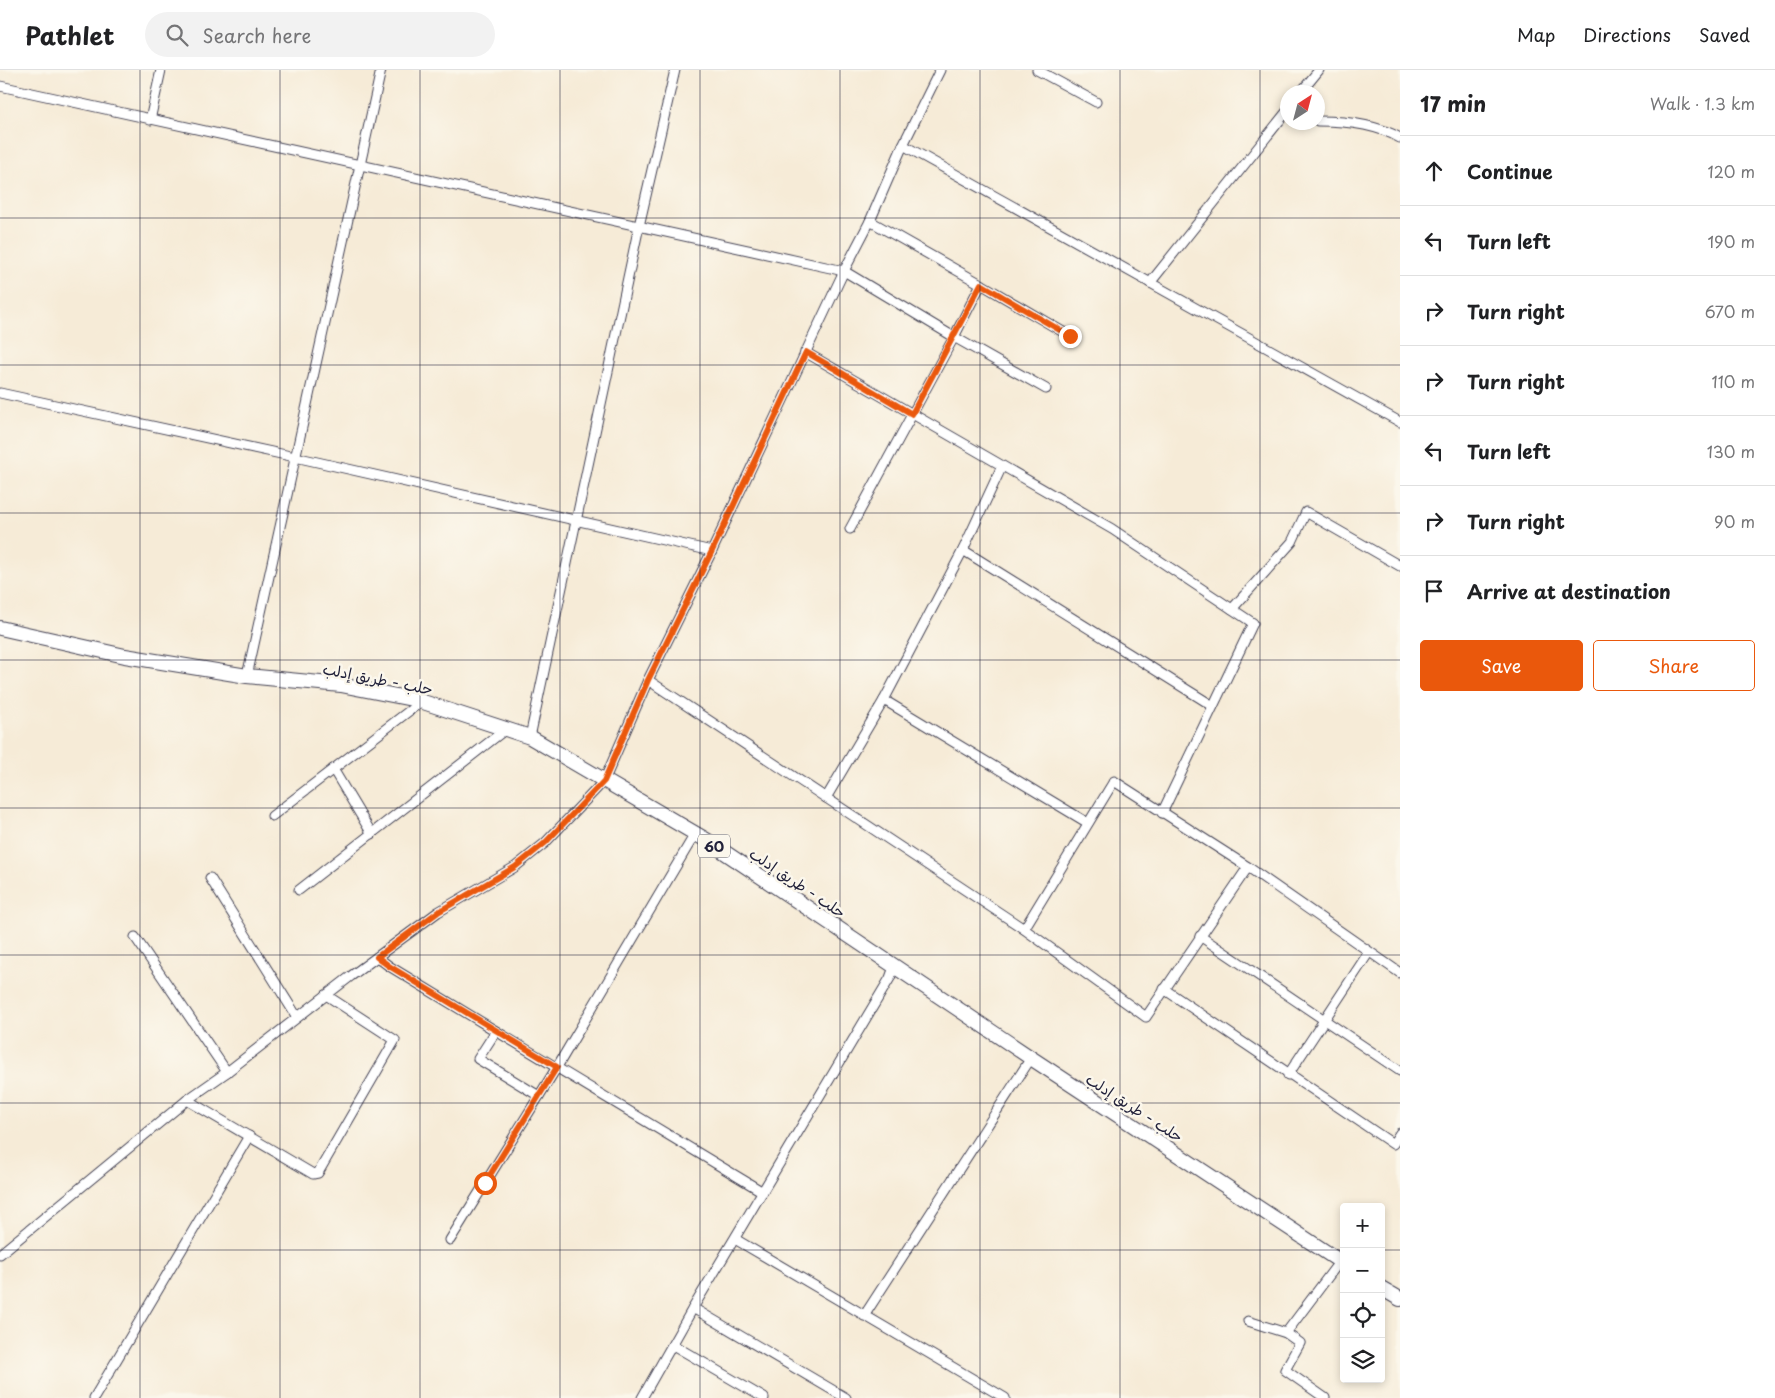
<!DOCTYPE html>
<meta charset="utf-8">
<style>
body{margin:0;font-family:"Playpen Sans","Playpen Sans Arabic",sans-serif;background:#f2f2f2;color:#202124}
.controls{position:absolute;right:15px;bottom:15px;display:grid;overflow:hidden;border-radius:5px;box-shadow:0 2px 8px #0003}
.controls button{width:45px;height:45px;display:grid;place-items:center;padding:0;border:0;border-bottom:1px solid #e0e0e0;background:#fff;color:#202124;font:25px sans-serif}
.compass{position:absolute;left:1280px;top:15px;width:45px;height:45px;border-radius:50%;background:#fff;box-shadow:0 2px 8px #0003;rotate:36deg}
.stop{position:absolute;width:15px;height:15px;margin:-11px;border:4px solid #ea580c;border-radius:50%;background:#fff}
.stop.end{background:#ea580c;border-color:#fff;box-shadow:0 1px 5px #0008}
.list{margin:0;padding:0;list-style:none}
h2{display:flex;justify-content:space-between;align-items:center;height:65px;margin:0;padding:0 20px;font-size:21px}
h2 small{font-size:16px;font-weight:400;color:#757577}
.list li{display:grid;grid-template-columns:32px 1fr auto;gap:15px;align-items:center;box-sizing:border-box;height:70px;padding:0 20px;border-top:1px solid #e0e0e0}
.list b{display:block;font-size:19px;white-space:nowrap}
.list em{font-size:16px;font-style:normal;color:#757577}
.actions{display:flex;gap:10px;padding:15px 20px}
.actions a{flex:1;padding:11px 0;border:1px solid #ea580c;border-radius:5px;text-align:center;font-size:18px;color:#ea580c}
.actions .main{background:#ea580c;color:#fff}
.icon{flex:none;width:28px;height:28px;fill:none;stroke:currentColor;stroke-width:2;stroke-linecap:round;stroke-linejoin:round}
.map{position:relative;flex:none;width:1400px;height:1328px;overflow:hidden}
header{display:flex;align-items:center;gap:30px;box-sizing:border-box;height:70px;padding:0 25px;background:#fff;border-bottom:1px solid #e0e0e0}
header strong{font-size:24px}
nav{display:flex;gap:28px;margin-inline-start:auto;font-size:18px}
.search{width:350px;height:45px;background:#f2f2f2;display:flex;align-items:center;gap:12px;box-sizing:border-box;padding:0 18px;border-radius:28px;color:#757577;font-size:19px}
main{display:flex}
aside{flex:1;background:#fff}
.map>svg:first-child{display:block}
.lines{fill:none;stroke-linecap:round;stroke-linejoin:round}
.minor-casing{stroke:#424052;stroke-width:11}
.trunk-casing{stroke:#424052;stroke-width:16}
.minor{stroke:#fff;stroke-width:9}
.trunk{stroke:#fff;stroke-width:14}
.route{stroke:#ea580c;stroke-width:6}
.grid{fill:none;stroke:#22223b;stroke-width:1;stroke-opacity:0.55}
.labels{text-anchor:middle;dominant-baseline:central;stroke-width:5;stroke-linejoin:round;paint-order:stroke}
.shield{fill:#fbf7ec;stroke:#636270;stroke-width:1}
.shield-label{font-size:14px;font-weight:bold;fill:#22223b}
.street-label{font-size:15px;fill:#22223b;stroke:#fbf7ec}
</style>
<header>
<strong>Pathlet</strong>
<div class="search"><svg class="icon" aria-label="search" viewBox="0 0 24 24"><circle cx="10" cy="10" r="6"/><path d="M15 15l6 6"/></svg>Search here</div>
<nav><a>Map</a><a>Directions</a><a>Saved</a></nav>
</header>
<main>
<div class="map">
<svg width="1400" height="1328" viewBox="0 0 1400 1328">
<rect width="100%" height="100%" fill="#fbf7ec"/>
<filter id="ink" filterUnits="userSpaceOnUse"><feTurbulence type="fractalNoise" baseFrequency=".02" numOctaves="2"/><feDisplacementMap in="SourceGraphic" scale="10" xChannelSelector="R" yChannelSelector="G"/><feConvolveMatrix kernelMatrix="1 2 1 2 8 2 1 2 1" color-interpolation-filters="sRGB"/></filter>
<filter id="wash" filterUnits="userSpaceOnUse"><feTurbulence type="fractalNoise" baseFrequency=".0096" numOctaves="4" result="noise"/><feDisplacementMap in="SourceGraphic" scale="20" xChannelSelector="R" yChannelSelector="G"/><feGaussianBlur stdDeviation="1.12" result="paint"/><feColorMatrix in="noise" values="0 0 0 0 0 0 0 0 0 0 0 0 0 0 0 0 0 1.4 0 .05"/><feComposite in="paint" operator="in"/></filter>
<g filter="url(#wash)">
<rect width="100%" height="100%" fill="#f6ebd7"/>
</g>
<g filter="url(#ink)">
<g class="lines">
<defs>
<g id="minor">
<path d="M1037 0 1096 32"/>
<path d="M0 16 844 201 954 267 1046 319"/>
<path d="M1301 22 1319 0"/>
<path d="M150 50 161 0"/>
<path d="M1318 51C1345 51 1376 54 1400 68"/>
<path d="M903 75 1400 352"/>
<path d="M870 151 981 214 1070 266"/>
<path d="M1150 213 1288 40"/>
<path d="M805 282 1112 459 1253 553 1162 743"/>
<path d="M0 323 295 387 712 481"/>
<path d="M850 459 954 267 981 214"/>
<path d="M963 480 1002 396"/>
<path d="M1232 539 1292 472 1306 442 1400 496"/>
<path d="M247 606 381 0"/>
<path d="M648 610 1024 859 1146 947 1248 797"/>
<path d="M884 630 1088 753"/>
<path d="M530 667 639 156 675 0"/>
<path d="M333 699 372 764"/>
<path d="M826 728 884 630 963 480 1213 636"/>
<path d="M272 746 422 631"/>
<path d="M210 808 297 947"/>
<path d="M299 820 506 659"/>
<path d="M1024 859 1114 711 1248 797 1400 903"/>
<path d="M1200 866 1400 1001"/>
<path d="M135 867 227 1002"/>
<path d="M377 887 389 896 496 961 478 989 539 1026"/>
<path d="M1164 919 1393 1074 1400 1063"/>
<path d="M496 961 763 1122"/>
<path d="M1288 1005 1369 882"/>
<path d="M187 1030 313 1104 318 1103 395 970 326 925"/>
<path d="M735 1169 1005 1328"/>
<path d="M450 1170 557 997 695 764"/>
<path d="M0 1184 187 1030 227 1002 351 906 438 842 515 797 545 773 604 711 648 610 712 481 844 201 870 151 903 75 940 0"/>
<path d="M693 1238 846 1328"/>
<path d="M864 1246 1031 988"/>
<path d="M1248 1251 1286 1263 1300 1273 1285 1300 1325 1328"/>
<path d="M1286 1263 1340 1191"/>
<path d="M673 1275 764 1328"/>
<path d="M94 1328 249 1066"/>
<path d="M642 1328 693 1238 890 908 894 897"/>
</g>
<g id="trunk">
<path d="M0 558 125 586 247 606 341 615 417 630 530 667 708 771 1031 988 1344 1194"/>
<path d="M1381 1218 1400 1229"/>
</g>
</defs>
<!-- minor casing -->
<use href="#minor" class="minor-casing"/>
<!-- trunk casing -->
<use href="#trunk" class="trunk-casing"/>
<!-- minor -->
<use href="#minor" class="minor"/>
<!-- trunk -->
<use href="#trunk" class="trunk"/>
</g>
</g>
<g class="lines" filter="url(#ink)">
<!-- route -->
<path class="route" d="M485 1113 557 997 389 896 377 887 438 842 515 797 545 773 604 711 648 610 712 481 806 282 912 344 981 214 1070 266"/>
</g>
<!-- grid -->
<path class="grid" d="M140 0V1328M280 0V1328M420 0V1328M560 0V1328M700 0V1328M840 0V1328M980 0V1328M1120 0V1328M1260 0V1328M0 148H1400M0 295H1400M0 443H1400M0 590H1400M0 738H1400M0 885H1400M0 1033H1400M0 1180H1344M1381 1180H1400"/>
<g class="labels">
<!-- shield labels -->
<rect class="shield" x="698" y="764.5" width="32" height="23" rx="4"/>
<g class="shield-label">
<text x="714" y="776">60</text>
</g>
<!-- street labels -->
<g class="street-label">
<text transform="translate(378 608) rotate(11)">حلب - طريق إدلب</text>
<text transform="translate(798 812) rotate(34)">حلب - طريق إدلب</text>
<text transform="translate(1135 1037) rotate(33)">حلب - طريق إدلب</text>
</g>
</g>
</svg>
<div class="controls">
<button>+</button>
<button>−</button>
<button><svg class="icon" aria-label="locate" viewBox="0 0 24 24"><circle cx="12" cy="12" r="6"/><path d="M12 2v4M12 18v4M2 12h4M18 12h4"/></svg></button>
<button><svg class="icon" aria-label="layers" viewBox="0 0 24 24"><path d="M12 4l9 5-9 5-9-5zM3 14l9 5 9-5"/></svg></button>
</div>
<svg class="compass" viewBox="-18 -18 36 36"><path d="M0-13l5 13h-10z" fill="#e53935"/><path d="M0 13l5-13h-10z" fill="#757577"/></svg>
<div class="stop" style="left:485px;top:1113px"></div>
<div class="stop end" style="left:1070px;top:266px"></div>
</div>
<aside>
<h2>17 min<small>Walk · 1.3 km</small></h2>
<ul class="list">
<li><svg class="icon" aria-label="ahead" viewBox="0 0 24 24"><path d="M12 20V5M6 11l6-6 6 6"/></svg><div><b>Continue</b></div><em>120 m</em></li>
<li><svg class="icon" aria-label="left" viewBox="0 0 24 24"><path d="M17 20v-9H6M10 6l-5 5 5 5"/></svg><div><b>Turn left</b></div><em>190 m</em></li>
<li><svg class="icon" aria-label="right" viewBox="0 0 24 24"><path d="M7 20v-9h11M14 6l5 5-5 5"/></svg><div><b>Turn right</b></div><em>670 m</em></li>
<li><svg class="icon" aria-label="right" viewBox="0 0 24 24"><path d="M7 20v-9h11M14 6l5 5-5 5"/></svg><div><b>Turn right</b></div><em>110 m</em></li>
<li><svg class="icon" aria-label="left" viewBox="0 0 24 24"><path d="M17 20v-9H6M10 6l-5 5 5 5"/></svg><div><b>Turn left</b></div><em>130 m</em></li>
<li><svg class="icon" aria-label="right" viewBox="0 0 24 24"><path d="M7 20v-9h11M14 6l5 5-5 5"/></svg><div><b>Turn right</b></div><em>90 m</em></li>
<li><svg class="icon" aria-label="arrive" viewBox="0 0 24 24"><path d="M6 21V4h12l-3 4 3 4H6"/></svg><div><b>Arrive at destination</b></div></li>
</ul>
<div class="actions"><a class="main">Save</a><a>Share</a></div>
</aside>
</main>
